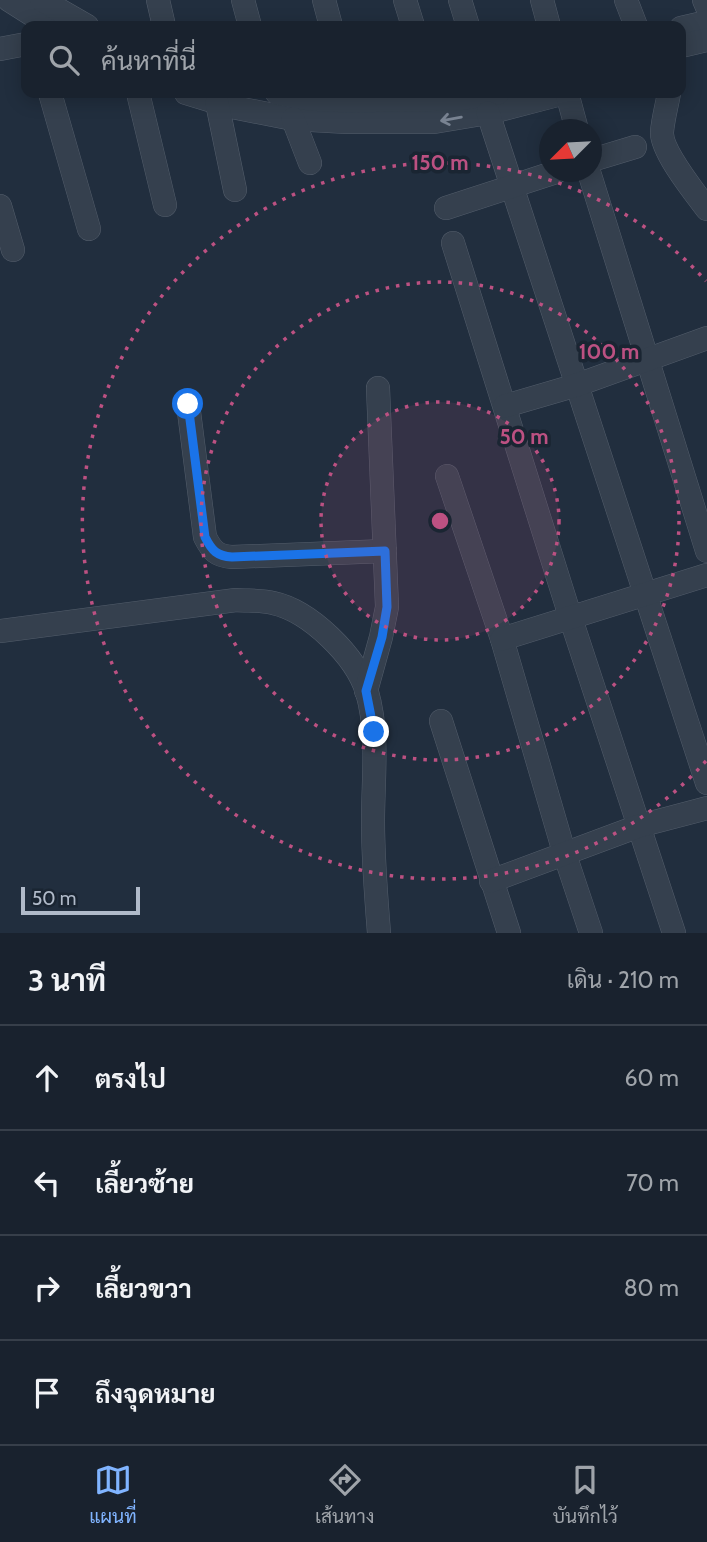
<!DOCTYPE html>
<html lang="th">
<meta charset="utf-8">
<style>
body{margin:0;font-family:Cabin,Sarabun,sans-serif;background:#222a36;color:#f1f3f6}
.compass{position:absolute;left:539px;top:119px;width:63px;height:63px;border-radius:50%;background:#19222e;box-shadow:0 4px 18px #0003;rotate:246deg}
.scale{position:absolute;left:21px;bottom:18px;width:119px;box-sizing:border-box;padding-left:7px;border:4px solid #b0bac9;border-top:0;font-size:19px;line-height:24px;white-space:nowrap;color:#b0bac9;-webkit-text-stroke:5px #1a2532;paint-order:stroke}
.stop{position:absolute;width:21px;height:21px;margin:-16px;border:5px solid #1a73e8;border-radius:50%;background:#fff}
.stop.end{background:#1a73e8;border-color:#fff;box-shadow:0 2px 7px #0008}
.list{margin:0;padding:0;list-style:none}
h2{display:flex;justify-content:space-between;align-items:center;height:91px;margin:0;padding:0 28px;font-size:30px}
h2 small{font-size:23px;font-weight:400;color:#9fa4aa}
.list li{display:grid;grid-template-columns:46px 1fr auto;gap:21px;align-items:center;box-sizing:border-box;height:105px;padding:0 28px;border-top:2px solid #373f4a}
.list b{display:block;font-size:26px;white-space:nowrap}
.list em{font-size:23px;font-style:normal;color:#9fa4aa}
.icon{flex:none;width:38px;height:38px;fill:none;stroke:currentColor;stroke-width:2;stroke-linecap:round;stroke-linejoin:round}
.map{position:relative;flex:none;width:707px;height:933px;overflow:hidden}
.search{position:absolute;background:#19222e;box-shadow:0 4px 18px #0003;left:21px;right:21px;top:21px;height:77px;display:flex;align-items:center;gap:18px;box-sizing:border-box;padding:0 24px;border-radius:14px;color:#9fa4aa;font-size:26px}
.sheet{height:511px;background:#19222e}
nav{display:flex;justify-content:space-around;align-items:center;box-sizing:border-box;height:98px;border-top:2px solid #373f4a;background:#19222e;font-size:19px;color:#9fa4aa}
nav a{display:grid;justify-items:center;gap:4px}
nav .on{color:#80b4ff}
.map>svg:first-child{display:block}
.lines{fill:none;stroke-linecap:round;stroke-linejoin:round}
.minor-casing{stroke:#535d6b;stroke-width:24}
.minor{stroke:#35404e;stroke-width:23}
.oneway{stroke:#798392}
.route{stroke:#1a73e8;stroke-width:9}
.ring{fill:none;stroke:#bc5182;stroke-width:3.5;stroke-dasharray:3.5 7}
.centre{fill:#bc5182;stroke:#1a2532;stroke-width:3.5}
.ring-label{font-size:21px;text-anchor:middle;font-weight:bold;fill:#bc5182;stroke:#1a2532;stroke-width:7;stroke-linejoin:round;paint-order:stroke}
</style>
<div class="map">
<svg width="707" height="933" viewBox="0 0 707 933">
<rect width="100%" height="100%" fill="#212e3e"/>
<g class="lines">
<defs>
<g id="minor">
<path d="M9 0 50 26"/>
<path d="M42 0 87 26"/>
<path d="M158 0 164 26"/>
<path d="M243 0 250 26"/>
<path d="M324 0 331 26"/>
<path d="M405 0 413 26"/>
<path d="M460 0 468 26"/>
<path d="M542 0 549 26"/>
<path d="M626 0 636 26"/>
<path d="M704 0 707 7"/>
<path d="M681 28 707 22"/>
<path d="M681 46 707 40"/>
<path d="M0 49 26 44"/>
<path d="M50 93 89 229"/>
<path d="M138 93 165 205"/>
<path d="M186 93 232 107 293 119 347 122H434L488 113 565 93"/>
<path d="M277 93 308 99 348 101 460 99 498 93"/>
<path d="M567 93 577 130"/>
<path d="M669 93C667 105 663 119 662 132 661 151 695 193 707 209"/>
<path d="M217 103 235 190"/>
<path d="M488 113 707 783"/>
<path d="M293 119 310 163"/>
<path d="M592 160 635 147"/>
<path d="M589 172 707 551"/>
<path d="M0 206 13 250"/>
<path d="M446 208 556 172"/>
<path d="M453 243 571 619 674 933"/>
<path d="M188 404 205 537C212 551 217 556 232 557L385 551"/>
<path d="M505 406 577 385 707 338"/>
<path d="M447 476 502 639 564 852 591 933"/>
<path d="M0 631 236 600C248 601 262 600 273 603 310 611 356 656 367 692 379 734 373 778 373 821 373 858 376 896 379 933"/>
<path d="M502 639 707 575"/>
<path d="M366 691 381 637 387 607 378 388"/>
<path d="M441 721 509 933"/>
<path d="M491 881 639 826 707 808"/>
</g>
</defs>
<!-- minor casing -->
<use href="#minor" class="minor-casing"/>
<!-- minor -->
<use href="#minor" class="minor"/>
</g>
<!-- one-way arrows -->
<defs><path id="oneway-shaft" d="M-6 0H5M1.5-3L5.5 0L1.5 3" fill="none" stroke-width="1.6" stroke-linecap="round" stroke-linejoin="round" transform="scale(1.75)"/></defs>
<use class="oneway" href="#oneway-shaft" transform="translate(451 119) rotate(170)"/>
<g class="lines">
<!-- route -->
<path class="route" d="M188 404 205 537C212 551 217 556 232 557L385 551 387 607 382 637 366 691 374 732"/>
</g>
<!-- distance rings -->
<circle cx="440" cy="521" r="119" fill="#bc5182" fill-opacity=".12"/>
<g class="ring">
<circle cx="440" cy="521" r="119"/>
<circle cx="440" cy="521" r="239"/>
<path d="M706 761A358 358 0 1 1 706 281"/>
</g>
<circle cx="440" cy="521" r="10" class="centre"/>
<g class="ring-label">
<text x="440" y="170">150 m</text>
<text x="609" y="359">100 m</text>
<text x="524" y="444">50 m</text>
</g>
</svg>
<svg class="compass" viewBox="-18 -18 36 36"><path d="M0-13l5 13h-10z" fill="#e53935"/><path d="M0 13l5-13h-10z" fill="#9fa4aa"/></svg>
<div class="scale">50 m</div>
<div class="stop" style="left:188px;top:404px"></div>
<div class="stop end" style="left:374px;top:732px"></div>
<div class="search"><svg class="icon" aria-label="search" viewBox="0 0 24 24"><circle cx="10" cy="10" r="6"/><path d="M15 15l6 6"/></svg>ค้นหาที่นี่</div>
</div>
<section class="sheet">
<h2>3 นาที<small>เดิน · 210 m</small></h2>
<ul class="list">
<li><svg class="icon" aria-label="ahead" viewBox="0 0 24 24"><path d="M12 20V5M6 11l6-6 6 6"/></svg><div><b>ตรงไป</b></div><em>60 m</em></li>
<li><svg class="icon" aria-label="left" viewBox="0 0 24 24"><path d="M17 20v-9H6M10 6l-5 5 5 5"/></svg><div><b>เลี้ยวซ้าย</b></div><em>70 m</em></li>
<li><svg class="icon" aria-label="right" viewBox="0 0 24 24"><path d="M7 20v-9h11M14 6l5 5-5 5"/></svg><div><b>เลี้ยวขวา</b></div><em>80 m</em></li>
<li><svg class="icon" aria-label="arrive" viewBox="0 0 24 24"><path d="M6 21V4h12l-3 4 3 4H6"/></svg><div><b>ถึงจุดหมาย</b></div></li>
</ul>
</section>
<nav>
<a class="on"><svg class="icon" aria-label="map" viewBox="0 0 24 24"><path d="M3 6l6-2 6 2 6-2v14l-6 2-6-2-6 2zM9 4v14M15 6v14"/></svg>แผนที่</a>
<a><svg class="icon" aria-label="directions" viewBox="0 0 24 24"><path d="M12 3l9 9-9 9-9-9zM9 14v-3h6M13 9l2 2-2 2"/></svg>เส้นทาง</a>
<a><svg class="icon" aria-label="saved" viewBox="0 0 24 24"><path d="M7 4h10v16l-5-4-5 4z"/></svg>บันทึกไว้</a>
</nav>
